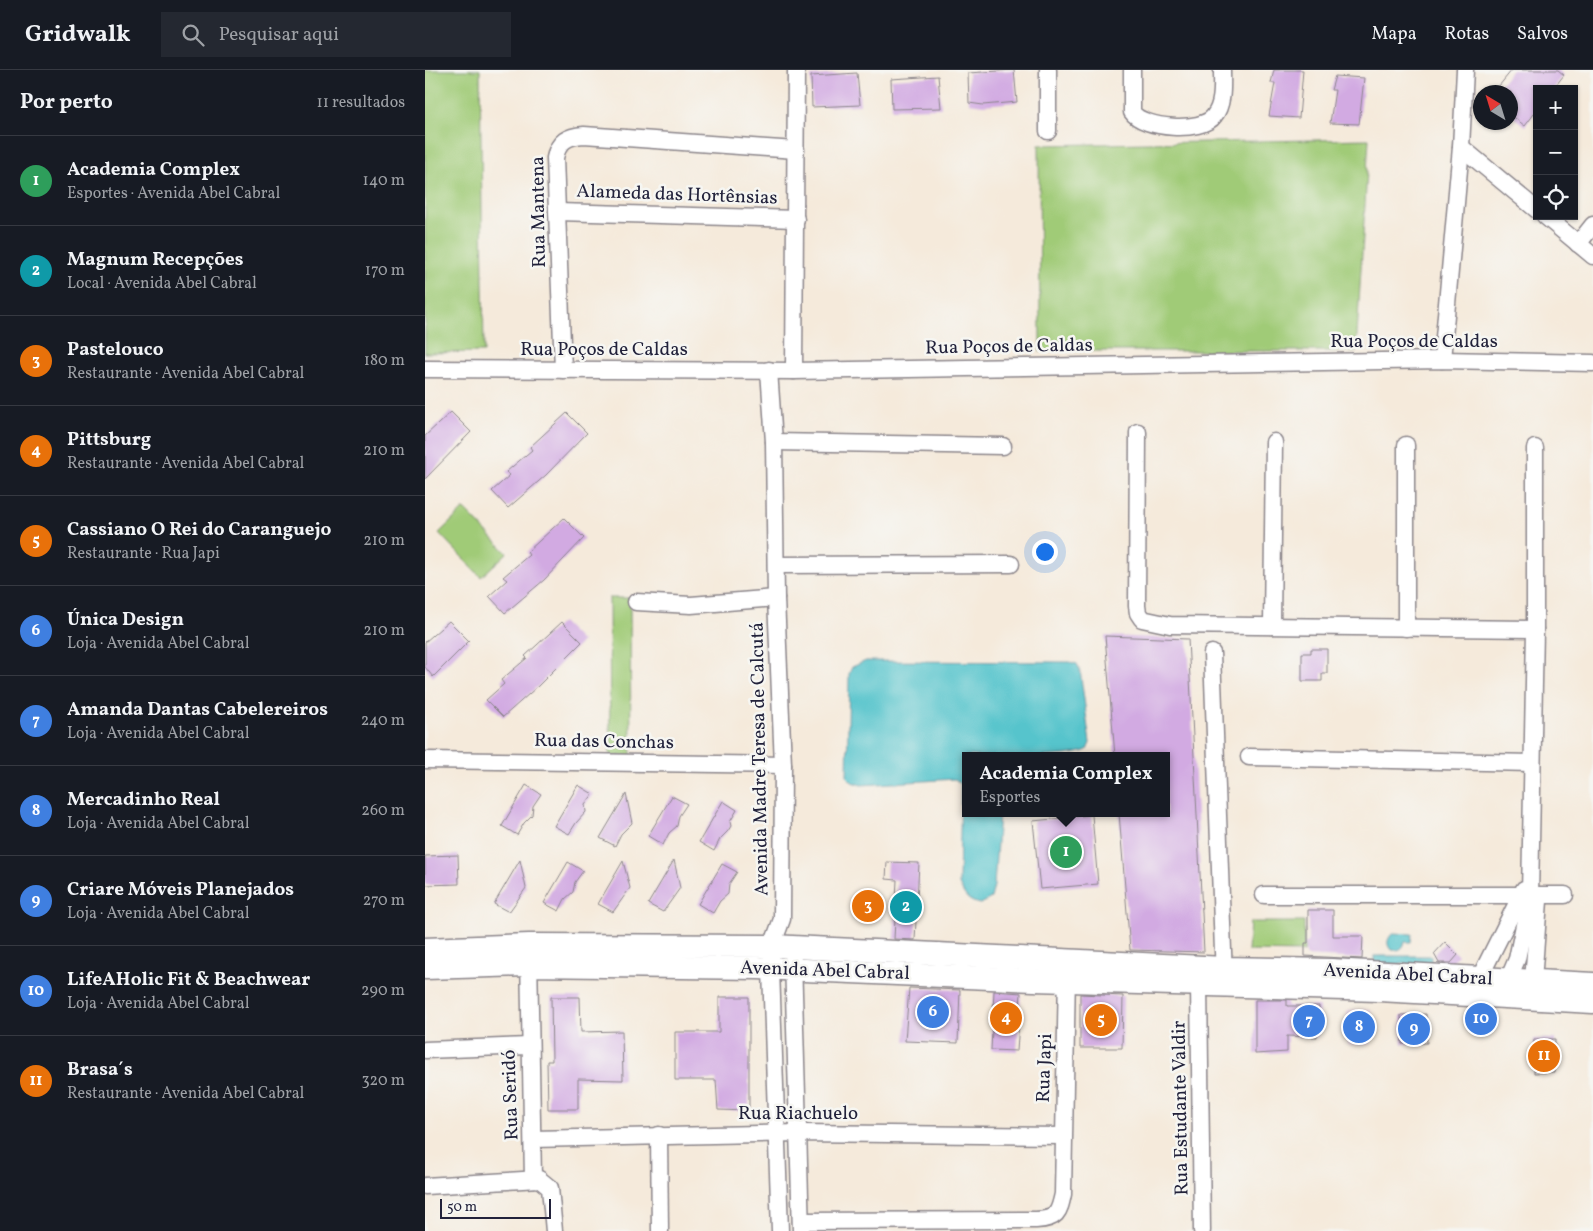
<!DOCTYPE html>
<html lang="pt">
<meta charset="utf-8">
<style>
body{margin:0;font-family:Vollkorn,serif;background:#242831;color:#f1f3f6}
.controls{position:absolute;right:15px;top:15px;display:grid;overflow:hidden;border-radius:0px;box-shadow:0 1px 4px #0004}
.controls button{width:45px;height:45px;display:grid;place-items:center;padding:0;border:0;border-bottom:1px solid #363941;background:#171b24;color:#f1f3f6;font:25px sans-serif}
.compass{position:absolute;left:1048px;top:15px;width:45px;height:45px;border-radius:50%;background:#171b24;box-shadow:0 1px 4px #0004;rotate:322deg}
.scale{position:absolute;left:15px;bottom:12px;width:111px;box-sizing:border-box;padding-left:5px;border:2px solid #22223b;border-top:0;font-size:14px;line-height:18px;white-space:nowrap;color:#22223b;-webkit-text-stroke:4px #f6f6f2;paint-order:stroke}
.you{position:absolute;left:619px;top:481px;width:18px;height:18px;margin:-12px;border:4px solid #fff;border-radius:50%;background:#1a73e8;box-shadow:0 0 0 8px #1a73e833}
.badge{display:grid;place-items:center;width:32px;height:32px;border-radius:50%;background:#2563eb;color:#fff;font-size:16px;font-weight:700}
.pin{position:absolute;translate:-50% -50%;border:2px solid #fff;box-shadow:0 1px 5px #0006}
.popup{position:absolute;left:537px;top:682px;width:208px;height:65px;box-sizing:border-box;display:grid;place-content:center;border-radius:0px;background:#171b24;filter:drop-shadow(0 1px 4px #0005);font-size:16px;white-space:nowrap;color:#9ea1a6}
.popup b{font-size:19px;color:#f1f3f6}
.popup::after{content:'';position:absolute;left:50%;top:100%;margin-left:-10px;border:10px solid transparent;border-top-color:#171b24}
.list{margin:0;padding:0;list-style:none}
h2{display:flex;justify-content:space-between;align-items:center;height:65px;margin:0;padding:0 20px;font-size:21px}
h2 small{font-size:16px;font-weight:400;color:#9ea1a6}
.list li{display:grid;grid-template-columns:32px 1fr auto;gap:15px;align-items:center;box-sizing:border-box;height:90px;padding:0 20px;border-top:1px solid #363941}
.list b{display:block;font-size:19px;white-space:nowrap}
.list p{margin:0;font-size:16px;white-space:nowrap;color:#9ea1a6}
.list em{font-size:16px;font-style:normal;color:#9ea1a6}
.icon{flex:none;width:28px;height:28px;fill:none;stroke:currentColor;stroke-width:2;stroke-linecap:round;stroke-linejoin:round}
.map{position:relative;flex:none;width:1168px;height:1161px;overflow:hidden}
header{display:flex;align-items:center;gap:30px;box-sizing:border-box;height:70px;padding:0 25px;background:#171b24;border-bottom:1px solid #363941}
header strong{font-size:24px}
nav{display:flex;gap:28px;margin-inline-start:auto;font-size:18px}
.search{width:350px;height:45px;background:#242831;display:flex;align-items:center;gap:12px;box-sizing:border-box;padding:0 18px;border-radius:0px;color:#9ea1a6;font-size:19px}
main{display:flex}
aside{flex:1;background:#171b24}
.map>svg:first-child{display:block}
.built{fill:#ecd1e9}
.green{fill:#a0cb77;stroke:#617659}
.water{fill:#57c4cc;stroke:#3c7384}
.building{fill:#d2aae2}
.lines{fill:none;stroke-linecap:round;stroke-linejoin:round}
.minor-casing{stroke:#8c868b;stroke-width:19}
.secondary-casing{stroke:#8c868b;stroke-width:25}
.minor{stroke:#fff;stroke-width:16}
.secondary{stroke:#fff;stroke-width:22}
.labels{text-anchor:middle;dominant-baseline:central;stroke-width:5;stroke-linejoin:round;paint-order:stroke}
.street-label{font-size:19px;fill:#22223b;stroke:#f6f6f2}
</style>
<header>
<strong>Gridwalk</strong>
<div class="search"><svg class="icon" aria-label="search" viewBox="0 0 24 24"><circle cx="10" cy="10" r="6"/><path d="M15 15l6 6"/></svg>Pesquisar aqui</div>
<nav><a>Mapa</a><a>Rotas</a><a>Salvos</a></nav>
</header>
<main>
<aside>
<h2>Por perto<small>11 resultados</small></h2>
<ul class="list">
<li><span class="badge" style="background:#2e9e5b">1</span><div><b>Academia Complex</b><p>Esportes · Avenida Abel Cabral</p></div><em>140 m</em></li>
<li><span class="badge" style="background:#0f9aa8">2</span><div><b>Magnum Recepções</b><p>Local · Avenida Abel Cabral</p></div><em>170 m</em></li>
<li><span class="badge" style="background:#e8710a">3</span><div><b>Pastelouco</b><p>Restaurante · Avenida Abel Cabral</p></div><em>180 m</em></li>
<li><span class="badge" style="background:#e8710a">4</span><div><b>Pittsburg</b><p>Restaurante · Avenida Abel Cabral</p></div><em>210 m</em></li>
<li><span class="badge" style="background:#e8710a">5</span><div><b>Cassiano O Rei do Caranguejo</b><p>Restaurante · Rua Japi</p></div><em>210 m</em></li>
<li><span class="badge" style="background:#3f7fe0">6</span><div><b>Única Design</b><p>Loja · Avenida Abel Cabral</p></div><em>210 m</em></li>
<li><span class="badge" style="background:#3f7fe0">7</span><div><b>Amanda Dantas Cabelereiros</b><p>Loja · Avenida Abel Cabral</p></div><em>240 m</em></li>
<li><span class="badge" style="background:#3f7fe0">8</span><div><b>Mercadinho Real</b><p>Loja · Avenida Abel Cabral</p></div><em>260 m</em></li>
<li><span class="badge" style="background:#3f7fe0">9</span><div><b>Criare Móveis Planejados</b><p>Loja · Avenida Abel Cabral</p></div><em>270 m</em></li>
<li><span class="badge" style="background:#3f7fe0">10</span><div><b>LifeAHolic Fit &amp; Beachwear</b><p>Loja · Avenida Abel Cabral</p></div><em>290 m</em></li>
<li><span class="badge" style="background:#e8710a">11</span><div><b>Brasa´s</b><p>Restaurante · Avenida Abel Cabral</p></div><em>320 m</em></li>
</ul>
</aside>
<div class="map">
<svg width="1168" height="1161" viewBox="0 0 1168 1161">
<rect width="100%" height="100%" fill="#f6f6f2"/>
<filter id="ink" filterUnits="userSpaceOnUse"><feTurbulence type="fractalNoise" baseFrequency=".02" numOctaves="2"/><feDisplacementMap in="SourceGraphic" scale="10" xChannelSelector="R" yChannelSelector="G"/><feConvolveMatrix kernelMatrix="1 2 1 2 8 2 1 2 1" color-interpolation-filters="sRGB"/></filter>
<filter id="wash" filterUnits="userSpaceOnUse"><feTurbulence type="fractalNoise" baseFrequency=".0096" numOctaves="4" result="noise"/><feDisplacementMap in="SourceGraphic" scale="20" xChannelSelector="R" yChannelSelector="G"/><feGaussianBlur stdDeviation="1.12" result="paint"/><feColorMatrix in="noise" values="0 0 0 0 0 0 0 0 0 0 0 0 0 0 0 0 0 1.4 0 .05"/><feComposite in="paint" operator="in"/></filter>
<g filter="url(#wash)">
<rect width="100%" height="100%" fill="#f5eadb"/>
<!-- built -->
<path class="built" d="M946 939V974L923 975 922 940Z"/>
<!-- green -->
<g class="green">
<path d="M0 0H55L59 282 0 283Z"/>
<path d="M944 69 931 281H615L614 75Z"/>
<path d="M39 439 82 483 56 507 14 463Z"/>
<path d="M184 528H205L206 686H185Z"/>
<path d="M825 852H879V882L823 881Z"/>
</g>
<!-- water -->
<g class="water">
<path d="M441 591 645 592 652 594 655 600 665 673 662 680C641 690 568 686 541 686V743H574L569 816 566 828 556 834C543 832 540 827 534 814L536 714 530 709 436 715 427 712 422 707 424 604 427 597Z"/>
<path d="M968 863 987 864 986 872H980C978 879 974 881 966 880 961 874 962 869 968 863Z"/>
<rect x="949" y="886" width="57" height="8"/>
</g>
<g id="blocks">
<!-- building -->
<g class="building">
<path d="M589 0 592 32 558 35 544 33 543 3Z"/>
<path d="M849 0H878L874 48 844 46 850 13H846Z"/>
<path d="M1087 0H1133L1139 5 1128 19H1112V40L1100 56 1086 45V22H1069Z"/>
<path d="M432 3 435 35 387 37 386 6Z"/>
<path d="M513 6 516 38 467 39 466 9Z"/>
<path d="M910 6 939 8 934 54 905 53 910 20H906Z"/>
<path d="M26 342 46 362 0 409V366Z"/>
<path d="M142 343 162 363 121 405 83 438 67 421 85 405 81 402 107 380 105 377Z"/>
<path d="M139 448 159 468 119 510 80 543 64 526 82 510 78 507 104 485 102 482Z"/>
<path d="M24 551 44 571 8 607 0 597V572Z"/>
<path d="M137 552 157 572 113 616 78 647 61 630 79 614 76 610 102 588 100 586Z"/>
<path d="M680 566 763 569 779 882 705 880 694 743H741V686H690Z"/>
<path d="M886 579H902V603H897V611H877V583H886Z"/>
<path d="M101 715 116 724 108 736 107 745 99 753 92 765 77 756Z"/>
<path d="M153 715 168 724 160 735 161 742 151 753 144 764 129 756Z"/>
<path d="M201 724 207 753 196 764 190 776 175 768Z"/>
<path d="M247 726 262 734 254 746 252 756 244 763 238 775 223 766Z"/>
<path d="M298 731 312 740 305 752 306 756 303 761 295 769 289 781 274 772Z"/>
<path d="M667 745 673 814 615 819 608 751Z"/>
<path d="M33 785 34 814 0 815V786Z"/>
<path d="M95 790 101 818 84 842 69 834Z"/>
<path d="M249 790 255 818 238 842 223 834Z"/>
<path d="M198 791 205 818 188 842 173 834Z"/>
<path d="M143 792 158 801 150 812 148 822 140 829 134 841 119 833Z"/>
<path d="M462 792 494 793 490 870 469 869 472 810 461 809Z"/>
<path d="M297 794 312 802 304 814 303 824 295 831 288 843 273 834Z"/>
<path d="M883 840H908V866H938L937 889 880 886V873H883Z"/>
<path d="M1020 872 1033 885 1026 893H1014L1009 884Z"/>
<path d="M484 918 535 920 533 973 480 971Z"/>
<path d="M569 921 596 923 592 981 566 980Z"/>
<path d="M655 924 698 926 697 978H655Z"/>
<path d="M126 927H155L156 962 197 961 198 1010 153 1009V1039H123L122 991H127Z"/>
<path d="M294 927H324V1041L293 1040 291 1010H250V962H294Z"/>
<path d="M830 930H862V936H894L892 967 862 966V982L830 984Z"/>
<path d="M1001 944 1002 973 977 974 976 945Z"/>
<path d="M1109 969H1130L1129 1002 1109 1003Z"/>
</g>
</g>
</g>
<g filter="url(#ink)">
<use href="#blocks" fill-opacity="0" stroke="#8c868b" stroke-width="1"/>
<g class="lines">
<defs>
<g id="minor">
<path d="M707 0V42C718 59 777 63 789 46 799 34 797 14 797 0"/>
<path d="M623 61V0"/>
<path d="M1036 77 1112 140"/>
<path d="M133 142 371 149"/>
<path d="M1120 146 1168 186"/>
<path d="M1153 174 1168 155"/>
<path d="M1017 290 1036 77 1040 0"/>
<path d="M0 299 369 301 1017 290 1168 293"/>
<path d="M138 300 130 88C133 71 143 66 159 65L371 80"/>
<path d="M344 300 349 372 351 528 358 695 357 849 347 876 346 899 355 1161"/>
<path d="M369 301 371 0"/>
<path d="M713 362 712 536 713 543 717 549 745 555 1110 559"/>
<path d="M349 372 578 376"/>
<path d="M351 495 586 494"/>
<path d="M211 532 266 535 351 528"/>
<path d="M847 556 849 372"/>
<path d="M981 558V375"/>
<path d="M787 583 799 908"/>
<path d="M824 687 1107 693"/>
<path d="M0 690 358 695"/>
<path d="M839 825H1140"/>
<path d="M104 884 108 1109"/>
<path d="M368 890 376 1161"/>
<path d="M1054 909 1099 819"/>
<path d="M1083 910 1092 889 1105 826 1110 559V378"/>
<path d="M1108 911 1114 831"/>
<path d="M774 914 777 1161"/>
<path d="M0 980 104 976"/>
<path d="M234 1065 235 1161"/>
<path d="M108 1069 374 1063 638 1066"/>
<path d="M0 1116 114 1109 125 1118 129 1161"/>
<path d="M376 1151 611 1150C632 1149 634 1143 638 1124L642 902"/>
</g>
<g id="secondary">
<path d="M0 879 104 875 347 876 799 898 906 900 1168 914"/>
<path d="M0 898 103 895 333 898 609 910 954 920 1168 932"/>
</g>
</defs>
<!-- minor casing -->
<use href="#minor" class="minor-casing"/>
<!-- secondary casing -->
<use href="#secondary" class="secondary-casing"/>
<!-- minor -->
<use href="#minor" class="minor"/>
<!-- secondary -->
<use href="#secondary" class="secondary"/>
</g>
</g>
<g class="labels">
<!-- street labels -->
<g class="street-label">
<text transform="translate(252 125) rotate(2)">Alameda das Hortênsias</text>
<text transform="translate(114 142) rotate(-91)">Rua Mantena</text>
<text x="989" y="272">Rua Poços de Caldas</text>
<text transform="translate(584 277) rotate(-1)">Rua Poços de Caldas</text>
<text x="179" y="280">Rua Poços de Caldas</text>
<text transform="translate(179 672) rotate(1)">Rua das Conchas</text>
<text transform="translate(335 689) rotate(-91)">Avenida Madre Teresa de Calcutá</text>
<text transform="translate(400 901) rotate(2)">Avenida Abel Cabral</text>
<text transform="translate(983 905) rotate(3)">Avenida Abel Cabral</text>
<text transform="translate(620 998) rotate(-88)">Rua Japi</text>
<text transform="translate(86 1025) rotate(-92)">Rua Seridó</text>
<text transform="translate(756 1038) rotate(-91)">Rua Estudante Valdir</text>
<text x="373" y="1044">Rua Riachuelo</text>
</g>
</g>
</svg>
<div class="controls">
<button>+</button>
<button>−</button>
<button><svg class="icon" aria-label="locate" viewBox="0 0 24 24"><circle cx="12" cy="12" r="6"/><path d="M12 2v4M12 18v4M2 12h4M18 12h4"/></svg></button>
</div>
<svg class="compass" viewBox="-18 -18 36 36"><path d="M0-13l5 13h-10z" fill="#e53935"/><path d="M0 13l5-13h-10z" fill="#9ea1a6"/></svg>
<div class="scale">50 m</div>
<div class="you"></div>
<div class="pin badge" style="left:641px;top:782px;background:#2e9e5b">1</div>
<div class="popup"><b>Academia Complex</b>Esportes</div>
<div class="pin badge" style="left:481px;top:837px;background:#0f9aa8">2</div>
<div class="pin badge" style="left:443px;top:836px;background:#e8710a">3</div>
<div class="pin badge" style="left:581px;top:948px;background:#e8710a">4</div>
<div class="pin badge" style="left:676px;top:950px;background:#e8710a">5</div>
<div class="pin badge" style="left:508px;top:942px;background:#3f7fe0">6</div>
<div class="pin badge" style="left:884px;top:951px;background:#3f7fe0">7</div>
<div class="pin badge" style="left:934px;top:957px;background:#3f7fe0">8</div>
<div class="pin badge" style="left:989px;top:959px;background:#3f7fe0">9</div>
<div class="pin badge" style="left:1056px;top:949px;background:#3f7fe0">10</div>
<div class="pin badge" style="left:1119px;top:986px;background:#e8710a">11</div>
</div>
</main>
